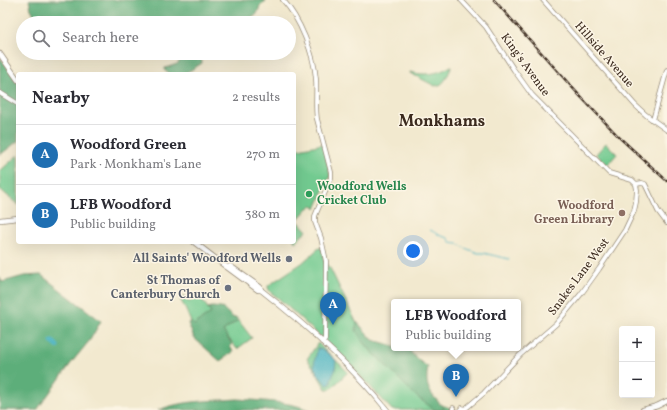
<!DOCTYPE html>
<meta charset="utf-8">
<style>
body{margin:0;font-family:Vollkorn,serif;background:#f2f2f3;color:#2b2b33}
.controls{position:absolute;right:12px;bottom:12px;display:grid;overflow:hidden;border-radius:4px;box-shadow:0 4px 16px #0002}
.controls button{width:36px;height:36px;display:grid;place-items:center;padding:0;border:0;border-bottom:1px solid #e1e1e2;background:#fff;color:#2b2b33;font:20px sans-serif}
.you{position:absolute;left:413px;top:251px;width:14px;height:14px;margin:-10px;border:3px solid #fff;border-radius:50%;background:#1a73e8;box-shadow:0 0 0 6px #1a73e833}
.badge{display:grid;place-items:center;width:26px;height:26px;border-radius:50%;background:#1f6fb2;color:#fff;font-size:13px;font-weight:700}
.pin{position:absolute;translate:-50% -33px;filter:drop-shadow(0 1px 2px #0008)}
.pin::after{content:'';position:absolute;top:21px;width:14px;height:12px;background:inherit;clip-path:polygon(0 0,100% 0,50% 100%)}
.popup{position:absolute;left:391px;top:299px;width:130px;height:52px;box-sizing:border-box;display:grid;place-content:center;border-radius:4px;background:#fff;filter:drop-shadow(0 1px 3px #0005);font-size:13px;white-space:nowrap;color:#7c7c81}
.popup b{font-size:15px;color:#2b2b33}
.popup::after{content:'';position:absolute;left:50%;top:100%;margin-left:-8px;border:8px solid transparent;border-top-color:#fff}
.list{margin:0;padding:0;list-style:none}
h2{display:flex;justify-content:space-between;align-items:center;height:52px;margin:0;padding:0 16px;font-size:17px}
h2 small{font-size:13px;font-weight:400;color:#7c7c81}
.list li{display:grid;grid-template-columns:26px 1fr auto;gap:12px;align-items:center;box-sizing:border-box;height:60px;padding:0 16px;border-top:1px solid #e1e1e2}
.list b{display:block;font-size:15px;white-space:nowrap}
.list p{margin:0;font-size:13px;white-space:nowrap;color:#7c7c81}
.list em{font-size:13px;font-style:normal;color:#7c7c81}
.icon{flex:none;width:22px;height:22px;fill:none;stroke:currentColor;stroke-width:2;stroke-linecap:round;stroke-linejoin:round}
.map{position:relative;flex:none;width:667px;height:410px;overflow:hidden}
.search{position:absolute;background:#fff;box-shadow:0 4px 16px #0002;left:16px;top:16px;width:280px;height:44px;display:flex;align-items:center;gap:10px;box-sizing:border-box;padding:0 14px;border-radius:22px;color:#7c7c81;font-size:15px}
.panel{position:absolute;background:#fff;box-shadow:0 4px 16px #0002;left:16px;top:72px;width:280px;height:172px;border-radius:4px}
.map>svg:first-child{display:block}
.green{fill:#72ca90;stroke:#567a57}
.forest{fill:#5dae7a;stroke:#4c6c4c}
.water{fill:#43b0c0;stroke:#3f6d6f}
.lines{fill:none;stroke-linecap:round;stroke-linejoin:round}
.stream{stroke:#43b0c0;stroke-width:1}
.river{stroke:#43b0c0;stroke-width:5}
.secondary-casing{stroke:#968a76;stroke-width:5.5}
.primary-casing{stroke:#968a76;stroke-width:6}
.secondary{stroke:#fff;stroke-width:4}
.primary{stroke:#fff;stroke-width:4.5}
.rail-casing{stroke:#3b2a1e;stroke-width:2.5}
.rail{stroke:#fcf5e5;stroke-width:1;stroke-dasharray:3;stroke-linecap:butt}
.leisure-dot{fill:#2e9e5b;stroke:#fcf5e5;stroke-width:1.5}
.education-dot{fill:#8d6e63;stroke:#fcf5e5;stroke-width:1.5}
.worship-dot{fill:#6b7280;stroke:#fcf5e5;stroke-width:1.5}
.labels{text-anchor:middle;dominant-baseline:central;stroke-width:3;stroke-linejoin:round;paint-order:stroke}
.street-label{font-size:12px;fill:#3b2a1e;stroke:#fcf5e5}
.leisure-label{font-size:12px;font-weight:bold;fill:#27864d;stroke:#fcf5e5;text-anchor:start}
.education-label{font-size:12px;font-weight:bold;fill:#785e54;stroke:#fcf5e5;text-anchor:end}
.worship-label{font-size:12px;font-weight:bold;fill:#5b616d;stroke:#fcf5e5;text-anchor:end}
.district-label{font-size:16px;font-weight:bold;fill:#3b2a1e;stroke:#fcf5e5}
</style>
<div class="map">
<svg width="667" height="410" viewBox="0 0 667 410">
<rect width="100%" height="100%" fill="#fcf5e5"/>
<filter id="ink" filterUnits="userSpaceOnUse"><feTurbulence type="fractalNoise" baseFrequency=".025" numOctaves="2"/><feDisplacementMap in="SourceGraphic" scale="8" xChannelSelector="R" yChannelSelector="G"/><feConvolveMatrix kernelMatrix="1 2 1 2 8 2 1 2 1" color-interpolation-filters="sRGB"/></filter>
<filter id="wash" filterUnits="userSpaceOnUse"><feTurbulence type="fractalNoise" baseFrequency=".012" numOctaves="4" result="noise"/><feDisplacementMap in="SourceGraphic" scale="16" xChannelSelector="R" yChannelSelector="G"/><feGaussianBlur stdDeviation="0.9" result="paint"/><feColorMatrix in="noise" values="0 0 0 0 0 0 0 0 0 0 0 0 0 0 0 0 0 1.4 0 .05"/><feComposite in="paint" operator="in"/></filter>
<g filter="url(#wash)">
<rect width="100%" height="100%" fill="#f2e9cf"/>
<!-- green -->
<g class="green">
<path d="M451 66H452C448 74 445 86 435 86L410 73V72C424 76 439 74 451 66Z"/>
<path d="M606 143 617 154 607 165 596 154Z"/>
<path d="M323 144 329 170 330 176 316 209 315 207 312 206 308 208 297 220 307 231 295 242 294 240V150Z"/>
<path d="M18 155V205L0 189V171Z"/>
<path d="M319 248H322L324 261 330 268 360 330 441 406 442 405 452 409V410H392C356 370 317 333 277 297 273 294 268 292 268 286L269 285 302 263Z"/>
<path d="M199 295 211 313 193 326C188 317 186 308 180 299L184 296 189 302Z"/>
<path d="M238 320 252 338 237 349 223 331Z"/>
<path d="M318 343 348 372 331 389H326L313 367 307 359Z"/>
</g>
<!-- forest -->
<g class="forest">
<path d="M29 0H267L260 6 257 14 241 23H71L44 13 35 16 31 9Z"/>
<path d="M182 53H201L202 63C190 71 179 79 165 71V68L177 64 184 56Z"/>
<path d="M0 57 18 83V141L0 155Z"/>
<path d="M41 275 101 321 90 340 72 362 37 410H0V277L2 282 24 276Z"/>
<path d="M212 307C228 308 223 310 234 318L236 317 238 320 223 331 232 344 230 346 233 352 220 361 194 338 188 323 191 322 194 325 211 313 208 308Z"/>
<path d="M357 322 373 340 394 346V348H408C413 356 420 362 428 367 424 389 431 394 445 409L440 410H435L417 397 373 353 361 339 356 330V327Z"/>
<path d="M238 399C259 401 289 401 309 410H158C184 400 211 401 238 399Z"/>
</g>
<!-- water -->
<path class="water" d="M317 348 325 351 336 360 335 371 331 379V384L327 385C323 381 314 370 314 365 314 360 317 354 317 348Z"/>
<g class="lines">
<!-- stream -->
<path class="stream" d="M430 230 441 236 448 238 450 242 457 243 465 248 478 253H483L509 259"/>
<!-- river -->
<path class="river" d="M52 341 57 346"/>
</g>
</g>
<g filter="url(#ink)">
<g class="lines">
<defs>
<g id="secondary">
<path d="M283 0C300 19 314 54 316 79 317 92 315 105 317 119L331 172V178L315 216V222L321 238 326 261 325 339 322 342"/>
<path d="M461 0 486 27 514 70 532 95 609 173 632 180 636 184 637 190 636 202 634 211 625 230 599 269 581 294 556 324 520 355 484 393 465 409"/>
<path d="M543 0 635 105 646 115 667 130"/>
<path d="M653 120 667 70"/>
<path d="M636 184 642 183 645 184 658 211 667 223"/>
<path d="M453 408V410"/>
<path d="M460 410 462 408 465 409"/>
</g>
<g id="primary">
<path d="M0 54 18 80"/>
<path d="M0 93 18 104"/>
<path d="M0 220 18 218"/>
<path d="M194 242 220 262 258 290H261C307 326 351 365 387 410"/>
<path d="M230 266 260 287 261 290"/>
<path d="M643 410 657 406 667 401"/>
</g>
</defs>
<!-- secondary casing -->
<use href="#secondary" class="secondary-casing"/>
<!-- primary casing -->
<use href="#primary" class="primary-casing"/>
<!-- secondary -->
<use href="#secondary" class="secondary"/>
<!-- primary -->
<use href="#primary" class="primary"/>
<defs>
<path id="rail" d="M494 0 579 95 620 138 667 181"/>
</defs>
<!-- rail casing -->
<use href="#rail" class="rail-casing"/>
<!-- rail -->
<use href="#rail" class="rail"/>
</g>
</g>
<!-- markers -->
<circle class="leisure-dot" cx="309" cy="194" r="4"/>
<circle class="education-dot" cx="622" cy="213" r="4"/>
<g class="worship-dot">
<circle cx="289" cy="259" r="4"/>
<circle cx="228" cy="288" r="4"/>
</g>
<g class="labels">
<!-- street labels -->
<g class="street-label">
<text transform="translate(604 55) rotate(49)">Hillside Avenue</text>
<text transform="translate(525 65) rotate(54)">King's Avenue</text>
<text transform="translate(579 277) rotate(-53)">Snakes Lane West</text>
</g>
<!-- leisure labels -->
<g class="leisure-label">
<text x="317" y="187">Woodford Wells<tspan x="317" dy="14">Cricket Club</tspan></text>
</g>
<!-- education labels -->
<g class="education-label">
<text x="614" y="206">Woodford<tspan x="614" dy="14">Green Library</tspan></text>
</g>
<!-- worship labels -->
<g class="worship-label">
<text x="281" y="259">All Saints' Woodford Wells</text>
<text x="220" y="281">St Thomas of<tspan x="220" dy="14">Canterbury Church</tspan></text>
</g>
<!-- district labels -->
<g class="district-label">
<text x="442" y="122">Monkhams</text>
</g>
</g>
</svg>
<div class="controls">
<button>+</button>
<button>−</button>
</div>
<div class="you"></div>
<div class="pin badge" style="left:333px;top:325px">A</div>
<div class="pin badge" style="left:456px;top:397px">B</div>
<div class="popup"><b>LFB Woodford</b>Public building</div>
<div class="search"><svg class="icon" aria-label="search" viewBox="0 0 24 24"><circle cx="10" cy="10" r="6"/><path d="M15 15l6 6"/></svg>Search here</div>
<section class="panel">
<h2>Nearby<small>2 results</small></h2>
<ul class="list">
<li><span class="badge">A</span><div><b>Woodford Green</b><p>Park · Monkham's Lane</p></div><em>270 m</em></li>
<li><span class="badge">B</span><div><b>LFB Woodford</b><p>Public building</p></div><em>380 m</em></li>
</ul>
</section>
</div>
